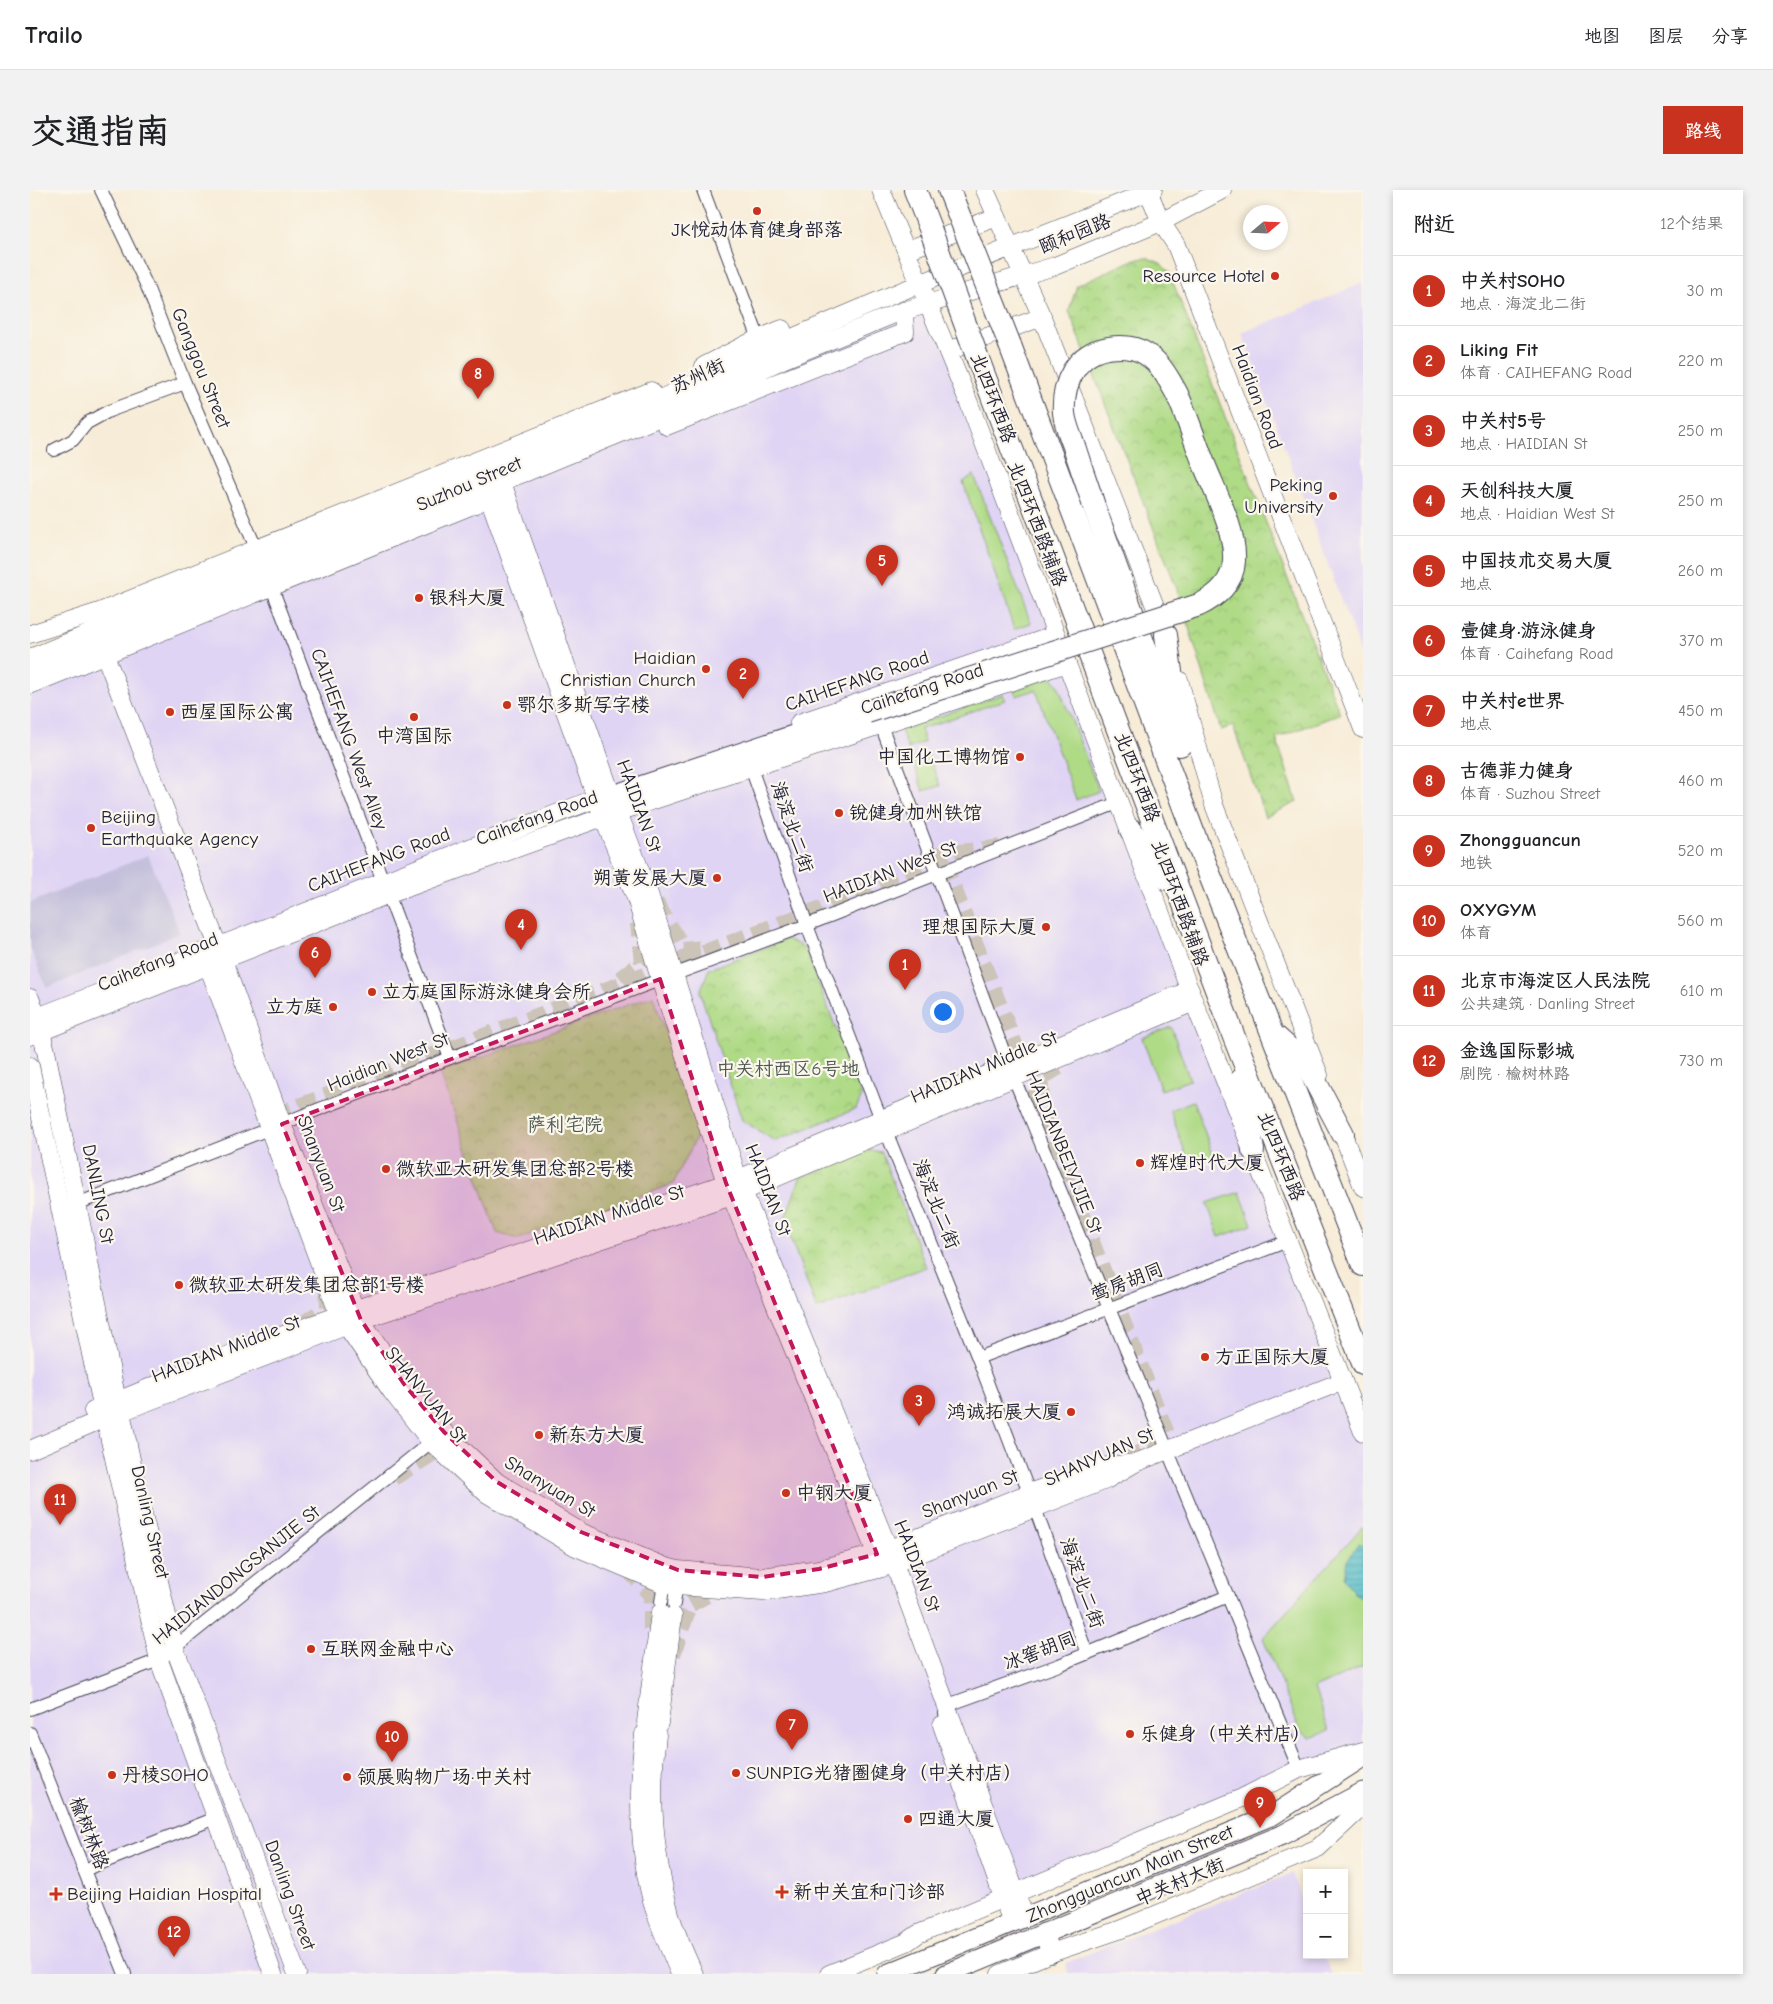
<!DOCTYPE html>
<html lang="zh">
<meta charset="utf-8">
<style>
body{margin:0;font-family:"Comic Neue","LXGW WenKai TC",sans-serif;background:#f2f2f2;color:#202124}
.controls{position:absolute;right:15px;bottom:15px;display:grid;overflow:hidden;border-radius:0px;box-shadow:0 2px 8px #0003}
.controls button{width:45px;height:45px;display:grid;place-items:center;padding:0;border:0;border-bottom:1px solid #e0e0e0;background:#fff;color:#202124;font:25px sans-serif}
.compass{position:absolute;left:1213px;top:15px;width:45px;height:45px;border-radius:50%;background:#fff;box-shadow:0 2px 8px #0003;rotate:71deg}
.you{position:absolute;left:912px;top:821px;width:18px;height:18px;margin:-12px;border:4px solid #fff;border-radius:50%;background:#1a73e8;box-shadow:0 0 0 8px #1a73e833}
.badge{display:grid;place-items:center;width:32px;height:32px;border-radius:50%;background:#c8321e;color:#fff;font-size:16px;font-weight:700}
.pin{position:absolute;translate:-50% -41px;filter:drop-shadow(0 1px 2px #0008)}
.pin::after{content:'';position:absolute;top:26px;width:18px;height:15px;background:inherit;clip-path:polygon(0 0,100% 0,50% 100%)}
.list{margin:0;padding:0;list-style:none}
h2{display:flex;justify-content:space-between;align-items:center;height:65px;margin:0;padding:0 20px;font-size:21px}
h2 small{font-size:16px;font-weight:400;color:#757577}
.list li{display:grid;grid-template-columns:32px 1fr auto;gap:15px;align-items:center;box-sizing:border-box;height:70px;padding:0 20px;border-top:1px solid #e0e0e0}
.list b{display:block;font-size:19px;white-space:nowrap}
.list p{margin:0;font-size:16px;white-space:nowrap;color:#757577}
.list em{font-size:16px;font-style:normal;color:#757577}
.map{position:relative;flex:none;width:1333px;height:1784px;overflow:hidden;border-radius:0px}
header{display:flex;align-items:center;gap:30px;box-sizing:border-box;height:70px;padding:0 25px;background:#fff;border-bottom:1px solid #e0e0e0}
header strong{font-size:24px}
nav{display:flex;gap:28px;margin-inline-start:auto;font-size:18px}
.intro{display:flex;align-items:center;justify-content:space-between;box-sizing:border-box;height:120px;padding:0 30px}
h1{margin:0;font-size:35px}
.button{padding:12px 22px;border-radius:0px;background:#c8321e;color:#fff;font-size:18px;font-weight:700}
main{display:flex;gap:30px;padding:0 30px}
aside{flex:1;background:#fff;border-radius:0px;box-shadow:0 2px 8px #0003}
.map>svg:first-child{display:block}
.built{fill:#e0d4f4}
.industrial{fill:#c4c0db}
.park{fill:url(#park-crowns);stroke:#687e60}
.garden{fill:#afda86;stroke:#687e60}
.water{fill:url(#water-rules);stroke:#366e80}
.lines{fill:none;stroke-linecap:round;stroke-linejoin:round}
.secondary-tunnel{stroke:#ccc4b8;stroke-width:18;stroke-dasharray:18 9;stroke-linecap:butt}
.street-casing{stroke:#424052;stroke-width:14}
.secondary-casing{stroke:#424052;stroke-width:19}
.primary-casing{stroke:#424052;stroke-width:21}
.highway-casing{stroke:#424052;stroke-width:24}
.street{stroke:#fff;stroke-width:12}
.secondary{stroke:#fff;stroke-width:18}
.primary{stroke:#fff;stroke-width:19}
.highway{stroke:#fff;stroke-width:22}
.highway-bridge-casing{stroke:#424052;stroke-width:24;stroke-linecap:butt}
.highway-bridge{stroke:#fff;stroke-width:22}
.marked{fill:#c2185b;fill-opacity:0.2;stroke:#c2185b;stroke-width:4;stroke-dasharray:10 6;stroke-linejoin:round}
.poi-dot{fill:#c8321e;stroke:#fbf7ec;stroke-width:2}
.labels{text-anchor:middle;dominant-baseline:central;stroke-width:4.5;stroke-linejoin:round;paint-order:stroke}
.poi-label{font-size:19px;fill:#22223b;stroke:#fbf7ec;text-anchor:start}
.street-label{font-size:19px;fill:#22223b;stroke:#fbf7ec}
.park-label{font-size:19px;fill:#4c5952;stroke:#fbf7ec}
</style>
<header>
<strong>Trailo</strong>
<nav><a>地图</a><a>图层</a><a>分享</a></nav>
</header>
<div class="intro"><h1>交通指南</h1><a class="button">路线</a></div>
<main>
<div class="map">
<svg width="1333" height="1784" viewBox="0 0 1333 1784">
<defs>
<pattern id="park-crowns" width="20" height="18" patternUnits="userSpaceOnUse" patternTransform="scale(1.25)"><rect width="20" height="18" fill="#afda86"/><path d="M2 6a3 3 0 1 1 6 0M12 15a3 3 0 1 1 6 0" fill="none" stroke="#96bb75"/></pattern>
<pattern id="water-rules" width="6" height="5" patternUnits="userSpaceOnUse" patternTransform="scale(1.25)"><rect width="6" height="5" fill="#4bb9c6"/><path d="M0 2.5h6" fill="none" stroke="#3e96a2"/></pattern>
</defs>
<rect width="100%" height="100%" fill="#fbf7ec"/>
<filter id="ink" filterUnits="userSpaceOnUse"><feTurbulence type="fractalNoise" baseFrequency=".02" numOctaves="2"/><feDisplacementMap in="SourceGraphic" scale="10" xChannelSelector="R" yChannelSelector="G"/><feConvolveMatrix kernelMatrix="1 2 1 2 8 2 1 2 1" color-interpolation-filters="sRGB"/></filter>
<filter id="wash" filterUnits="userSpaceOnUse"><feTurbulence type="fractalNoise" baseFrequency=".0096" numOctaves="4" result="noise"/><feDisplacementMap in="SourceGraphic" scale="20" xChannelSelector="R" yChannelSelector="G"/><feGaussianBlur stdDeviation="1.12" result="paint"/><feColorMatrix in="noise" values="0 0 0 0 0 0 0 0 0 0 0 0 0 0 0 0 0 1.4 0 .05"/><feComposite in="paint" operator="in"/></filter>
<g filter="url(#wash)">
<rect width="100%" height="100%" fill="#f7ecd7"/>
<!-- built -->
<g class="built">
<path d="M1333 93V469L1212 143Z"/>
<path d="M898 114 1333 1241V1561L795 1784H0V482Z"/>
<path d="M1262 1683 1277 1721V1765H1294L1301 1784H1039L1035 1773Z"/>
</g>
<!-- industrial -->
<path class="industrial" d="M118 665 150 743 17 798 0 758V713Z"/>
<!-- park -->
<g class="park">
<path d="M1118 68 1130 73 1139 82 1310 524 1246 548 1267 612 1235 627 1203 536 1191 540 1147 399 1039 121 1047 95 1105 69Z"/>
<path d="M757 749 775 758 832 906 826 919 745 951 712 930 670 802 679 779Z"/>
<path d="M623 806 670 940 643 994 488 1049 467 1043 410 882Z"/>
<path d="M840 960 851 962 896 1077 787 1119 754 1031 770 988Z"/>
</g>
<!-- garden -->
<g class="garden">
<path d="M944 285 1001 433 984 439 933 292Z"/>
<path d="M1022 487 1028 495 1069 601 1046 610 1006 500 986 506 984 500Z"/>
<path d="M972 504 975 510 891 539 894 552 878 559 871 540Z"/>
<path d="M898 564 910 596 893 601 882 569Z"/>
<path d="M1141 837 1160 890 1131 900 1112 848Z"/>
<path d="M1163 911 1184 967 1160 976 1140 920Z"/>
<path d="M1210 1002 1222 1035 1189 1047 1177 1013Z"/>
<path d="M1333 1336V1477L1284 1498 1299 1541 1280 1548 1270 1540 1233 1448Z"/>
</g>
<!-- water -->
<path class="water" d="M1329 1353 1333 1357V1408L1324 1403 1314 1388 1317 1371Z"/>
</g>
<g filter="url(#ink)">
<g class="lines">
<!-- secondary-tunnel -->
<g class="secondary-tunnel">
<path d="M899 670 913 665 971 658"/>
<path d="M913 673 1138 1249 1078 1280 856 1368 798 1384 729 1393 623 1381 542 1344 447 1287 367 1197 314 1116 243 927Z"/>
<path d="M625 713 654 761 674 759"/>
<path d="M591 789 613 772 609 733"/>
<path d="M1011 910 1009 888 1036 872"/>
<path d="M273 1135 299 1117 298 1095"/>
<path d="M363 1287 402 1263 425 1265"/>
<path d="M597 1377 622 1405V1444"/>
<path d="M642 1464 659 1414 693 1395"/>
</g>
<defs>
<g id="street">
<path d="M71 0 116 94 155 193 229 365"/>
<path d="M673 0 732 157"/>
<path d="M24 260 43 250 57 233 79 221 155 193"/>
<path d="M239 390 420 868"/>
<path d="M851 535 979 876 1269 1579"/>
<path d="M721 578 781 746 851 929 948 1168 1005 1318 1057 1464"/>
<path d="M39 1017 420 868 777 735 1090 612"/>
<path d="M948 1168 1258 1051"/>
<path d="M631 1412 635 1386"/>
<path d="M644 1414 647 1389"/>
<path d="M0 1519 129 1470 406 1248"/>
<path d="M915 1524 918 1515 1029 1475 1198 1406"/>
<path d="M0 1543 95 1784"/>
<path d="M54 1680 186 1628"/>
</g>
<g id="secondary">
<path d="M851 0 939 213 1164 812 1333 1242"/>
<path d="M955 0 1012 127 1134 439"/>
<path d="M1119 3 1131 32 1146 55 1333 539"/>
<path d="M877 60 967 27"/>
<path d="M918 161 1012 127"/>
<path d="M674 176 721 152 752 139"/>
<path d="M637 236 875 142 874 121"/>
<path d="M467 278 579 598 619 704 708 989 859 1360 995 1728"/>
<path d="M451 285 573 627 606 708 630 789 696 993 851 1375"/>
<path d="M0 444 69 422 621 201"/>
<path d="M75 465 188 756 252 934 325 1119 331 1130 374 1194 414 1242 467 1292 551 1342 636 1377 648 1380 732 1387 789 1379 847 1364 999 1303 1071 1277 1105 1273"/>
<path d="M0 468 252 364 493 268 602 222 757 150 862 105 1123 0"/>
<path d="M0 482 256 376 422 310 499 281 623 230 752 170 867 123 1025 76 1131 32 1192 0"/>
<path d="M1149 490 1184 615 1289 885"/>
<path d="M0 495 470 304"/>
<path d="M769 533 1026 445"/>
<path d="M173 762 309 1125 362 1202 401 1252 456 1303 546 1357 634 1394 646 1396 733 1402 795 1393 852 1378 1076 1290 1105 1273 1313 1191"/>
<path d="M0 808 7 827 16 861 87 1211 91 1222 109 1307 145 1459 267 1784"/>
<path d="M0 830 567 608 575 601"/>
<path d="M0 846 357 705 573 627 1037 473"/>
<path d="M0 876 65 1183 129 1470 243 1784"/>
<path d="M1308 932 1333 997"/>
<path d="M63 1221 201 1164 309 1125 708 989 1160 800"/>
<path d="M0 1260 75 1228 331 1130 702 1006 1164 812"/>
<path d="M616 1532 630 1423"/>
<path d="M629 1533 643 1426"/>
<path d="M912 1535 982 1733"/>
<path d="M614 1544C607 1601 608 1672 627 1727 634 1746 642 1765 650 1784"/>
<path d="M627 1545C619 1603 624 1663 639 1720 644 1741 655 1763 664 1784"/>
<path d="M799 1784 877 1752 888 1744 1212 1608 1269 1579 1333 1561"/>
<path d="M970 1784 1021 1763 1089 1740 1288 1658 1333 1616"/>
</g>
<g id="primary">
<path d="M1014 1743 1021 1763"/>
<path d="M857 1784 1243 1625 1333 1567"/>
<path d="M916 1784 1252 1645 1333 1602"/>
</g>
<g id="highway">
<path d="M885 0 901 41"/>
<path d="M919 0 931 30"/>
<path d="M980 155 1168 655 1333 1075"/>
<path d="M948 169 1204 847 1333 1173"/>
<path d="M1064 316 1150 555"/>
<path d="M1136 445 1145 511"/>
<path d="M567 608 582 607 837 522"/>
<path d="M1101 640 1138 689"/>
<path d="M1246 847 1276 874 1313 944"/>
<path d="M1211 890 1223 960"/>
</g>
</defs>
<!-- street casing -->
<use href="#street" class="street-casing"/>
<!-- secondary casing -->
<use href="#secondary" class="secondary-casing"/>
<!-- primary casing -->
<use href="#primary" class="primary-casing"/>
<!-- highway casing -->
<use href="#highway" class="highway-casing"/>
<!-- street -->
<use href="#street" class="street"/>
<!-- secondary -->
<use href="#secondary" class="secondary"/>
<!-- primary -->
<use href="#primary" class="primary"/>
<!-- highway -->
<use href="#highway" class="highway"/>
<defs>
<g id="highway-bridge">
<path d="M931 30 980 155"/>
<path d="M901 41 948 169"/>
<path d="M837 522 1169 415C1186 407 1203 393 1204 371 1206 341 1185 302 1174 274 1165 251 1157 226 1147 204 1141 193 1135 181 1126 172 1112 158 1097 155 1078 158 1046 163 1032 193 1034 223 1035 235 1041 247 1045 259 1051 278 1058 297 1064 316"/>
</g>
</defs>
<!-- highway-bridge casing -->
<use href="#highway-bridge" class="highway-bridge-casing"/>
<!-- highway-bridge -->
<use href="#highway-bridge" class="highway-bridge"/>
</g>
</g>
<!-- marked area -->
<path class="marked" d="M630 789 696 993 847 1364 789 1379 732 1387 648 1380 551 1342 467 1292 414 1242 374 1194 331 1130 252 934Z"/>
<!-- markers -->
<g class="poi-dot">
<circle cx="727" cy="21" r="5"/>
<circle cx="1245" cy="86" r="5"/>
<circle cx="1303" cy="306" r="5"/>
<circle cx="389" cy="408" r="5"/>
<circle cx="676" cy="479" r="5"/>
<circle cx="477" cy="515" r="5"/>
<circle cx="140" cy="522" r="5"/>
<circle cx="384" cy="527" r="5"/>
<circle cx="990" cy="567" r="5"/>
<circle cx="809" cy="623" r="5"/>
<circle cx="61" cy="638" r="5"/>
<circle cx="687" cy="688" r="5"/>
<circle cx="1016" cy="737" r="5"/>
<circle cx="342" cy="802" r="5"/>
<circle cx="303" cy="817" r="5"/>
<circle cx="1110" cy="973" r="5"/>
<circle cx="356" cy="979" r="5"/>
<circle cx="149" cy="1095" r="5"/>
<circle cx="1175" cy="1167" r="5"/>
<circle cx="1041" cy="1222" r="5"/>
<circle cx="509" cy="1245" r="5"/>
<circle cx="756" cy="1303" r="5"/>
<circle cx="281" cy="1459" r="5"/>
<circle cx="1100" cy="1544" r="5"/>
<circle cx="706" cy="1583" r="5"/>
<circle cx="82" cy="1585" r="5"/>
<circle cx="317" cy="1587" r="5"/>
<circle cx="878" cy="1629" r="5"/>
<path d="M749.5 1694.5h5v5h5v5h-5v5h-5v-5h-5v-5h5z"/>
<path d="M23.5 1696.5h5v5h5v5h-5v5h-5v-5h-5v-5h5z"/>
</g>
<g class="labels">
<!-- poi labels -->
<g class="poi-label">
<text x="727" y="40" text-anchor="middle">JK悦动体育健身部落</text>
<text x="1235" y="86" text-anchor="end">Resource Hotel</text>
<text x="1293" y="295" text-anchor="end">Peking<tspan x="1293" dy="22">University</tspan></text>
<text x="399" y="408">银科大厦</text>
<text x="666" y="468" text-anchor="end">Haidian<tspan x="666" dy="22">Christian Church</tspan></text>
<text x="487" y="515">鄂尔多斯写字楼</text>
<text x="150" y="522">西屋国际公寓</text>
<text x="384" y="546" text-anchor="middle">中湾国际</text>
<text x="980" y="567" text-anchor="end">中国化工博物馆</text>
<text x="819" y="623">锐健身加州铁馆</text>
<text x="71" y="627">Beijing<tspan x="71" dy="22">Earthquake Agency</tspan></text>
<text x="677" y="688" text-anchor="end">朔黄发展大厦</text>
<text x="1006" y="737" text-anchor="end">理想国际大厦</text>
<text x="352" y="802">立方庭国际游泳健身会所</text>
<text x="293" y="817" text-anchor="end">立方庭</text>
<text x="1120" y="973">辉煌时代大厦</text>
<text x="366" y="979">微软亚太研发集团总部2号楼</text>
<text x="159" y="1095">微软亚太研发集团总部1号楼</text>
<text x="1185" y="1167">方正国际大厦</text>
<text x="1031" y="1222" text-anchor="end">鸿诚拓展大厦</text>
<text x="519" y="1245">新东方大厦</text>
<text x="766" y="1303">中钢大厦</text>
<text x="291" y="1459">互联网金融中心</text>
<text x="1110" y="1544">乐健身（中关村店）</text>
<text x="716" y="1583">SUNPIG光猪圈健身（中关村店）</text>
<text x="92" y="1585">丹棱SOHO</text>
<text x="327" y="1587">领展购物广场·中关村</text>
<text x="888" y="1629">四通大厦</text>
<text x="763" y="1702">新中关宜和门诊部</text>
<text x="37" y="1704">Beijing Haidian Hospital</text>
</g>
<!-- street labels -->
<g class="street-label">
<text transform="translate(1045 44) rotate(-22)">颐和园路</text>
<text transform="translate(171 178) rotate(68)">Ganggou Street</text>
<text transform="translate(668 186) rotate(-25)">苏州街</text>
<text transform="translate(1227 207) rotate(69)">Haidian Road</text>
<text transform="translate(963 208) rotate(69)">北四环西路</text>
<text transform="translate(439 294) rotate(-23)">Suzhou Street</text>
<text transform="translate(1007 334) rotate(69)">北四环西路辅路</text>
<text transform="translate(827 491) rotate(-19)">CAIHEFANG Road</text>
<text transform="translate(892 499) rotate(-18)">Caihefang Road</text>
<text transform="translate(319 549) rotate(70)">CAIHEFANG West Alley</text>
<text transform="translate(1107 587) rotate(69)">北四环西路</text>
<text transform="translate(609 616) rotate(70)">HAIDIAN St</text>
<text transform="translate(507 628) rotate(-20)">Caihefang Road</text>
<text transform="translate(762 637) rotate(71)">海淀北二街</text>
<text transform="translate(349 670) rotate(-21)">CAIHEFANG Road</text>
<text transform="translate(860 682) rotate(-21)">HAIDIAN West St</text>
<text transform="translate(1150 713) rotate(70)">北四环西路辅路</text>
<text transform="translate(128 772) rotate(-22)">Caihefang Road</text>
<text transform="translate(358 872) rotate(-22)">Haidian West St</text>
<text transform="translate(954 877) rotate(-23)">HAIDIAN Middle St</text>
<text transform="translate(1034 962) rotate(68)">HAIDIANBEIYIJIE St</text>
<text transform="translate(1251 966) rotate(68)">北四环西路</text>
<text transform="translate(291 974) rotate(69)">Shanyuan St</text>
<text transform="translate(738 1000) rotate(69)">HAIDIAN St</text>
<text transform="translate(68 1004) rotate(79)">DANLING St</text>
<text transform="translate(906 1014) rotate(68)">海淀北二街</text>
<text transform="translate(579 1025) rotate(-18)">HAIDIAN Middle St</text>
<text transform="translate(1097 1092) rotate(-21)">莺房胡同</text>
<text transform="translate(196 1159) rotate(-21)">HAIDIAN Middle St</text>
<text transform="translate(396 1205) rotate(51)">SHANYUAN St</text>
<text transform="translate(1069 1267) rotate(-24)">SHANYUAN St</text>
<text transform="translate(520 1297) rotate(31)">Shanyuan St</text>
<text transform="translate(940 1304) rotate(-22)">Shanyuan St</text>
<text transform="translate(120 1332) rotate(77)">Danling Street</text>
<text transform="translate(887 1376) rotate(69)">HAIDIAN St</text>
<text transform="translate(206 1385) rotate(-39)">HAIDIANDONGSANJIE St</text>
<text transform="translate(1052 1393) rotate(70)">海淀北二街</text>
<text transform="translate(1010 1461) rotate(-21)">冰窖胡同</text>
<text transform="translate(59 1643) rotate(69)">榆树林路</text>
<text transform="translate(1100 1684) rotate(-23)">Zhongguancun Main Street</text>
<text transform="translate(1150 1692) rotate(-23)">中关村大街</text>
<text transform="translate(260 1705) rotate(70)">Danling Street</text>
</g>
<!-- park labels -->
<g class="park-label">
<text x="758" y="879">中关村西区6号地</text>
<text x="535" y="935">萨利宅院</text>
</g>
</g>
</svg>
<div class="controls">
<button>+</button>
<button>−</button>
</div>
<svg class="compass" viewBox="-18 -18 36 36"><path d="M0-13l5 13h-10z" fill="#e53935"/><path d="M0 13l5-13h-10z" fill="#757577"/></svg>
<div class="you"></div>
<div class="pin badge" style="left:875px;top:800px">1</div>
<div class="pin badge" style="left:713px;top:509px">2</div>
<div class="pin badge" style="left:889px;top:1236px">3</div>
<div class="pin badge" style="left:491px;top:760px">4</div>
<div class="pin badge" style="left:852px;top:396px">5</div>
<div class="pin badge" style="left:285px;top:788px">6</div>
<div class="pin badge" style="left:762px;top:1560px">7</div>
<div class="pin badge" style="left:448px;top:209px">8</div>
<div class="pin badge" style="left:1230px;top:1638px">9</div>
<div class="pin badge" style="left:362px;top:1572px">10</div>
<div class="pin badge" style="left:30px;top:1335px">11</div>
<div class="pin badge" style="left:144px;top:1767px">12</div>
</div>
<aside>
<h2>附近<small>12个结果</small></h2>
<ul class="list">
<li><span class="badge">1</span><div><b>中关村SOHO</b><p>地点 · 海淀北二街</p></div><em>30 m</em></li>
<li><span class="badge">2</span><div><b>Liking Fit</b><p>体育 · CAIHEFANG Road</p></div><em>220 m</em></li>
<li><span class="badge">3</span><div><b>中关村5号</b><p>地点 · HAIDIAN St</p></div><em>250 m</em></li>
<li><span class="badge">4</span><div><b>天创科技大厦</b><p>地点 · Haidian West St</p></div><em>250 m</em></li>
<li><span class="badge">5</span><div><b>中国技术交易大厦</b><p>地点</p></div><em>260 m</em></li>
<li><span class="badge">6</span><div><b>壹健身·游泳健身</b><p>体育 · Caihefang Road</p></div><em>370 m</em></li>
<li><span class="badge">7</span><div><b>中关村e世界</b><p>地点</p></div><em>450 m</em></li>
<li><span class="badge">8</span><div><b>古德菲力健身</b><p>体育 · Suzhou Street</p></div><em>460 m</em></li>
<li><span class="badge">9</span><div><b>Zhongguancun</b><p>地铁</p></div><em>520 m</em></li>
<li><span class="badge">10</span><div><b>OXYGYM</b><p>体育</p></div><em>560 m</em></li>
<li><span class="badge">11</span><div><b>北京市海淀区人民法院</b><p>公共建筑 · Danling Street</p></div><em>610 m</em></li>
<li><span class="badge">12</span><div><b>金逸国际影城</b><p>剧院 · 榆树林路</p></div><em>730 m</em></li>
</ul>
</aside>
</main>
